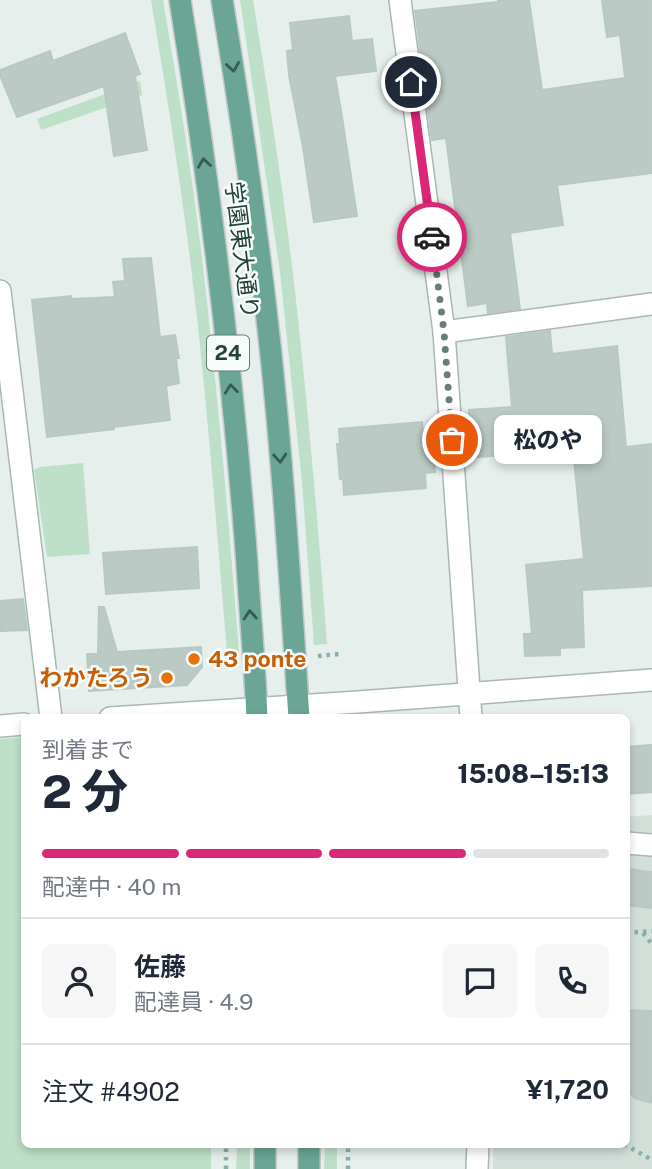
<!DOCTYPE html>
<html lang="ja">
<head>
<meta charset="utf-8">
<style>
	body { margin:0; font-family:"Public Sans","Noto Sans JP",sans-serif; background:#f6f6f7; color:#1f2937; height:100vh; display:flex; flex-direction:column; font-size:26px; white-space:nowrap }
	* { box-sizing:border-box; margin:0 }
	p { font-size:23px; color:#747a83 }
	.icon { flex:none; width:38px; height:38px; fill:none; stroke:currentColor; stroke-width:2; stroke-linecap:round; stroke-linejoin:round }
	.map { position:relative; flex:1; overflow:hidden }
	.drawer { position:absolute; left:21px; top:714px; width:609px; height:434px; display:flex; flex-direction:column; background:#fff; border-radius:10px; box-shadow:0 4px 10px #0003 }
	.drawer>* { flex:none }
	.pin { position:absolute; display:grid; place-items:center; width:60px; height:60px; color:#fff; margin:-30px; border:4px solid #fff; border-radius:50%; box-shadow:0 2px 7px #0007 }
	.courier { position:absolute; display:grid; place-items:center; width:70px; height:70px; margin:-35px; border:5px solid #db2777; border-radius:50%; background:#fff; color:#222; box-shadow:0 2px 9px #0007 }
	.bubble { position:absolute; height:49px; border-radius:10px; background:#fff; box-shadow:0 4px 10px #0003; font-size:23px; font-weight:800; line-height:49px; text-align:center }
	.summary em { font-style:normal; font-weight:800 }
	.summary div { display:flex; flex-direction:column-reverse }
	.summary { display:flex; align-items:center; justify-content:space-between; height:119px; padding:0 21px }
	h1 { font-size:46px; font-weight:800; line-height:52px }
	.bar { display:grid; grid-template-columns:repeat(4,1fr); gap:10px 7px; align-content:center; height:84px; padding:0 21px }
	.bar i { height:9px; border-radius:5px; background:#e0e1e3 }
	.bar .on { background:#db2777 }
	.bar p { grid-column:span 4 }
	.line { display:flex; align-items:center; gap:18px; padding:0 21px; border-top:2px solid #e0e1e3 }
	.line div { flex:1 }
	.round { display:grid; place-items:center; flex:none; width:74px; height:74px; border-radius:10px; background:#f6f6f7 }
	.map>svg:first-child { display:block }
	.built { fill:#d4dfda }
	.green { fill:#bfe0c8 }
	.building { fill:#bbcac4; stroke:#b8c9c2; stroke-width:2 }
	.lines { fill:none; stroke-linecap:round; stroke-linejoin:round }
	.minor-casing { stroke:#a8b8b2; stroke-width:24 }
	.major-casing { stroke:#c2cac8; stroke-width:24 }
	.path { stroke:#86b3a5; stroke-width:4.5; stroke-dasharray:3.5 5; stroke-linecap:butt }
	.minor { stroke:#fff; stroke-width:21 }
	.major { stroke:#6aa596; stroke-width:21 }
	.oneway { stroke:#365b51 }
	.done { stroke:#687f78; stroke-width:7; stroke-dasharray:0 12.6 }
	.route { stroke:#db2777; stroke-width:9 }
	.food-dot { fill:#e8710a; stroke:#f7fbf9; stroke-width:2.5 }
	.labels { text-anchor:middle; stroke-width:5; stroke-linejoin:round; paint-order:stroke }
	.shield { fill:#f7fbf9; stroke:#637a73; stroke-width:2 }
	.shield-label { font-size:21px; font-weight:bold; fill:#24423a }
	.street-label { font-size:23px; fill:#24423a; stroke:#f7fbf9 }
	.food-label { font-size:23px; font-weight:bold; fill:#c56008; stroke:#f7fbf9; text-anchor:start }
</style>
</head>
<body>
<div class="map">
<svg width="652" height="1169" viewBox="0 0 652 1169">
	<rect width="100%" height="100%" fill="#e6efeb"/>
	<path class="built" d="M 652,815 L 652,1169 L 493,1169 L 493,1145 L 626,1144 L 627,817 Z"/>
	<g class="green">
		<path d="M 151,0 L 163,0 C 178,88 193,178 203,267 C 218,395 229,523 239,652 L 227,653 C 216,524 207,395 191,267 C 180,178 166,89 151,0 Z"/>
		<path d="M 240,0 L 253,0 C 268,91 282,182 293,273 C 307,397 318,520 327,644 L 314,645 L 302,483 L 280,272 Z"/>
		<path d="M 140,81 L 142,95 L 41,130 L 37,119 Z"/>
		<path d="M 83,463 L 90,554 L 47,557 L 34,470 L 40,467 Z"/>
		<path d="M 24,737 L 24,1144 L 211,1145 L 211,1169 L 0,1169 L 0,739 Z"/>
		<path d="M 237,1145 L 250,1145 L 250,1169 L 236,1169 Z"/>
		<path d="M 325,1145 L 337,1145 L 337,1169 L 324,1169 Z"/>
	</g>
	<g class="building">
		<path d="M 498,0 L 529,0 L 542,90 L 625,78 L 620,35 L 607,37 L 602,0 L 652,0 L 652,173 L 557,185 L 563,225 L 510,233 L 520,309 L 488,313 L 487,303 L 468,306 L 446,138 L 432,140 L 415,11 L 498,2 Z"/>
		<path d="M 349,16 L 352,41 L 372,39 L 376,71 L 335,76 L 342,117 L 357,216 L 314,222 L 303,147 L 289,75 L 287,51 L 293,50 L 290,23 Z"/>
		<path d="M 125,33 L 140,74 L 135,76 L 147,150 L 114,156 L 104,86 L 17,117 L 0,75 L 0,70 L 50,51 L 53,61 Z"/>
		<path d="M 151,258 L 160,337 L 175,335 L 179,358 L 176,358 L 179,383 L 166,386 L 170,420 L 114,427 L 114,429 L 47,437 L 32,300 L 71,296 L 71,299 L 115,297 L 113,282 L 125,281 L 123,259 Z"/>
		<path d="M 550,331 L 552,354 L 617,346 L 626,447 L 652,444 L 652,586 L 582,590 L 584,647 L 560,648 L 560,655 L 525,656 L 524,634 L 532,634 L 526,565 L 584,559 L 573,450 L 466,458 L 464,430 L 470,430 L 469,410 L 512,407 L 506,337 Z"/>
		<path d="M 422,422 L 423,434 L 438,433 L 440,460 L 434,461 L 435,472 L 425,473 L 426,488 L 344,495 L 343,479 L 340,479 L 337,444 L 340,444 L 339,429 Z"/>
		<path d="M 197,547 L 199,588 L 106,594 L 103,553 Z"/>
		<path d="M 23,599 L 27,630 L 0,631 L 0,601 Z"/>
		<path d="M 99,607 L 104,607 L 117,652 L 201,647 L 202,667 L 187,685 L 89,691 L 87,654 L 98,654 Z"/>
		<path d="M 652,745 L 652,792 L 626,794 L 626,747 Z"/>
		<path d="M 626,869 L 652,872 L 652,908 L 626,905 Z"/>
		<path d="M 626,1010 L 652,1011 L 652,1103 L 635,1098 L 626,1088 Z"/>
	</g>
	<g class="lines">
		<defs>
			<g id="minor">
				<path d="M 400,0 L 444,332 L 471,718"/>
				<path d="M 0,291 L 51,718"/>
				<path d="M 444,332 L 652,304"/>
				<path d="M 110,718 L 358,702 L 652,680"/>
				<path d="M 0,726 L 24,724"/>
				<path d="M 626,843 L 652,845"/>
				<path d="M 477,1169 L 478,1144"/>
			</g>
			<g id="major">
				<path d="M 180,0 C 210,187 233,375 247,564 C 250,615 255,666 257,718"/>
				<path d="M 222,0 C 239,103 254,207 266,310 C 282,446 290,582 299,718"/>
				<path d="M 265,1169 L 265,1144"/>
				<path d="M 309,1169 L 309,1144"/>
			</g>
		</defs>
		<use href="#minor" class="minor-casing"/>
		<use href="#major" class="major-casing"/>
		<g class="path">
			<path d="M 318,656 L 339,654"/>
			<path d="M 626,933 L 652,931"/>
			<path d="M 643,933 L 652,944"/>
			<path d="M 624,1144 L 652,1160"/>
			<path d="M 226,1169 L 226,1144"/>
			<path d="M 348,1169 L 348,1144"/>
		</g>
		<use href="#minor" class="minor"/>
		<use href="#major" class="major"/>
	</g>
	<defs><path id="oneway-chevron" d="M-2-3.5L2.5 0L-2 3.5" fill="none" stroke-width="1.6" stroke-linecap="round" stroke-linejoin="round" transform="scale(1.75)"/></defs>
	<g class="oneway">
		<use href="#oneway-chevron" transform="translate(233 67) rotate(81)"/>
		<use href="#oneway-chevron" transform="translate(204 163) rotate(-98)"/>
		<use href="#oneway-chevron" transform="translate(231 389) rotate(-96)"/>
		<use href="#oneway-chevron" transform="translate(280 458) rotate(85)"/>
		<use href="#oneway-chevron" transform="translate(250 615) rotate(-94)"/>
	</g>
	<g class="lines">
		<path class="done" d="M 432,237 L 444,332 L 452,440"/>
		<path class="route" d="M 411,82 L 432,237"/>
	</g>
	<g class="food-dot">
		<circle cx="194" cy="659" r="7"/>
		<circle cx="167" cy="678" r="7"/>
	</g>
	<g class="labels">
		<rect class="shield" x="207" y="335.5" width="42" height="35" rx="5"/>
		<g class="shield-label">
			<text x="228" y="360">24</text>
		</g>
		<g class="street-label">
			<text transform="translate(242 250) rotate(83)" y="8">学園東大通り</text>
		</g>
		<g class="food-label">
			<text x="208" y="667">43 ponte</text>
			<text x="153" y="686" text-anchor="end">わかたろう</text>
		</g>
	</g>
</svg>
<div class="pin" style="left:452px;top:440px;background:#ea580c"><svg class="icon" aria-label="bag" viewBox="0 0 24 24"><path d="M5 8h14l-1 12H6zM9 8a3 3 0 0 1 6 0"/></svg></div>
<div class="pin" style="left:411px;top:82px;background:#1f2937"><svg class="icon" aria-label="home" viewBox="0 0 24 24"><path d="M3 11l9-7 9 7M6 9v11h12V9"/></svg></div>
<div class="courier" style="left:432px;top:237px"><svg class="icon" aria-label="car" viewBox="0 0 24 24"><path d="M5 17H2v-5l4-1 3-4h7l3 4 3 1v5h-3M9 17h6M6 11h13"/><circle cx="7" cy="17" r="2"/><circle cx="17" cy="17" r="2"/></svg></div>
<div class="bubble" style="left:494px;top:415px;width:108px">松のや</div>
<section class="drawer">
<div class="summary"><div><h1>2 分</h1><p>到着まで</p></div><em>15:08–15:13</em></div>
<div class="bar"><i class="on"></i><i class="on"></i><i class="on"></i><i></i><p>配達中 · 40 m</p></div>
<div class="line" style="height:126px"><a class="round"><svg class="icon" aria-label="person" viewBox="0 0 24 24"><circle cx="12" cy="8" r="4"/><path d="M4 21q1-7 8-7t8 7"/></svg></a><div><b>佐藤</b><p>配達員 · 4.9</p></div><a class="round"><svg class="icon" aria-label="chat" viewBox="0 0 24 24"><path d="M4 5h16v11H9l-5 4z"/></svg></a><a class="round"><svg class="icon" aria-label="phone" viewBox="0 0 24 24"><path d="M5 4h4l2 5-3 2q2 4 5 5l2-3 5 2v4C11 20 4 13 5 4z"/></svg></a></div>
<div class="line" style="height:91px"><div>注文 #4902</div><b>¥1,720</b></div>
</section>
</div>
</body>
</html>
